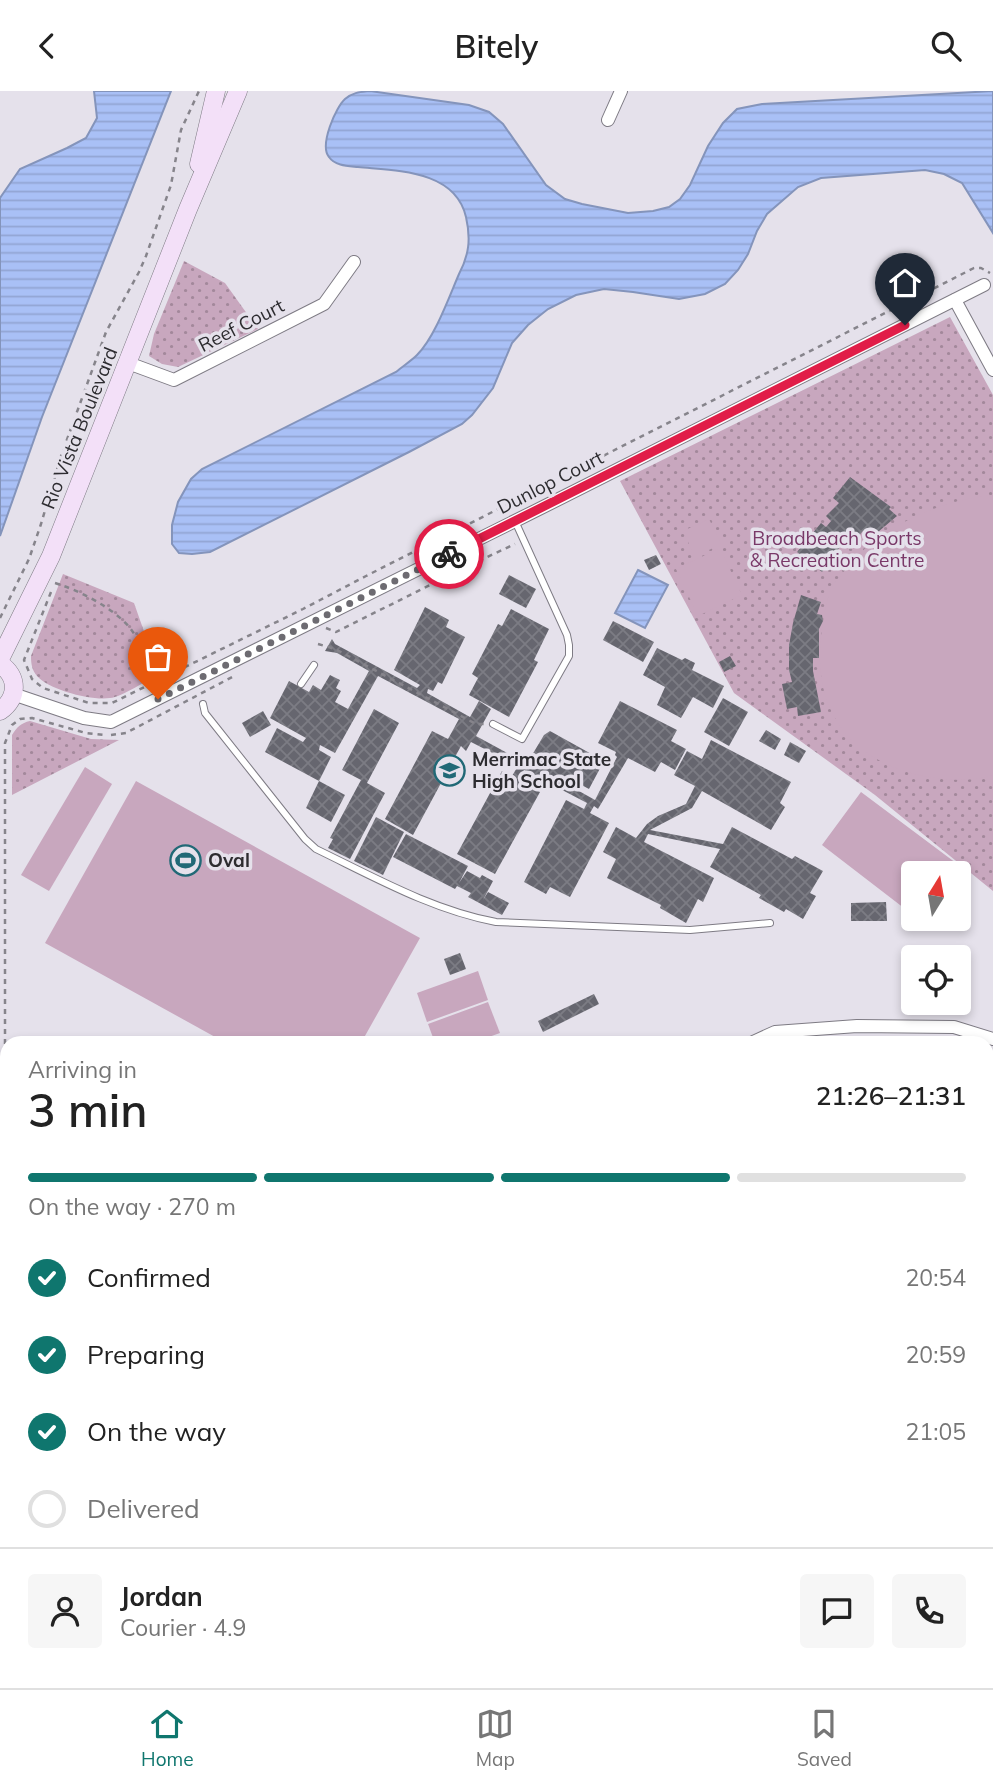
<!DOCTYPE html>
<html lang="en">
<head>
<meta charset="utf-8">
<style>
	body { margin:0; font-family:Mulish,sans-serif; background:#f6f6f6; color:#222; height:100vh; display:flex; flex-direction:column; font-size:26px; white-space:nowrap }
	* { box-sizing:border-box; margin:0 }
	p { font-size:23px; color:#767676 }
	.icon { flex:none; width:38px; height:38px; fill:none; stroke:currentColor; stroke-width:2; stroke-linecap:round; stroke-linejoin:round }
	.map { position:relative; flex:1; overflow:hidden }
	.details { position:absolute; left:0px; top:945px; width:994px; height:653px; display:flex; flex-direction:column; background:#fff; border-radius:21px 21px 0 0; box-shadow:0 4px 10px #0003 }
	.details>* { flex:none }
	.needle { width:46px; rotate:11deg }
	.buttons { position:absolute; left:901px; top:770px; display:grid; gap:14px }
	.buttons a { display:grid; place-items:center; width:70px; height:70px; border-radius:7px; background:#fff; box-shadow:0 4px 10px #0003; font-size:35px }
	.pin { position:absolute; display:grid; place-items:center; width:60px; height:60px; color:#fff; margin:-72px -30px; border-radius:50% 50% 50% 0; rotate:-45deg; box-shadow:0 0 7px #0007 }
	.pin .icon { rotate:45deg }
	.courier { position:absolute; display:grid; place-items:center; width:70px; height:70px; margin:-35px; border:5px solid #e11d48; border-radius:50%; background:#fff; color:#222; box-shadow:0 2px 9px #0007 }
	.head em { font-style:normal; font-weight:600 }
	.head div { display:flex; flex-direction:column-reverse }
	.head { display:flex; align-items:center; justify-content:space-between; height:119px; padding:0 28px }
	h1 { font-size:46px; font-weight:600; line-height:52px }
	.bar { display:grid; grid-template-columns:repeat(4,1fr); gap:10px 7px; align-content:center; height:84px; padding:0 28px }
	.bar i { height:9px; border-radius:5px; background:#e0e0e0 }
	.bar .on { background:#0f766e }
	.bar p { grid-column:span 4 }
	.line { display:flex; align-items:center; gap:18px; padding:0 28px; border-top:2px solid #e0e0e0 }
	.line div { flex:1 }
	.round { display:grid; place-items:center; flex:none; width:74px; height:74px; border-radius:7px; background:#f6f6f6 }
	ol { padding:0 28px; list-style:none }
	li { display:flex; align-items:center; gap:21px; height:77px }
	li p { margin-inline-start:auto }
	li .icon { padding:7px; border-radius:50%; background:#0f766e; color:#fff; stroke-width:4 }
	li:last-child { color:#767676 }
	li i { width:38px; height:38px; border:4px solid #e0e0e0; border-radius:50% }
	header { display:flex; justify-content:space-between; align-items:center; height:91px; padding:0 28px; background:#fff; font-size:32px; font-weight:600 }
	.tabs { display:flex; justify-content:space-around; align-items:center; height:98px; border-top:2px solid #e0e0e0; background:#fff; font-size:19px; color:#767676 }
	.tabs a { display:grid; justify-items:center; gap:4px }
	.tabs .on { color:#0f766e }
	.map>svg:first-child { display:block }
	.green { fill:url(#green-dots) }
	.pitch { fill:#c8a7be }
	.water { fill:url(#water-rules); stroke:#8494bb; stroke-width:2 }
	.building { fill:url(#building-cross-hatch) }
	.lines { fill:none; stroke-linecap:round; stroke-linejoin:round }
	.lane-casing { stroke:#7e7b84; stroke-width:8 }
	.street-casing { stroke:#7e7b84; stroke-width:14 }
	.secondary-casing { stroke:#7e7b84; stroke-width:19 }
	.path { stroke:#86848b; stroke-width:2.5; stroke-dasharray:5 5; stroke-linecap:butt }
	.lane { stroke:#fff; stroke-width:6 }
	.street { stroke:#fff; stroke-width:12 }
	.secondary { stroke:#f3e0f8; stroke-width:18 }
	.done { stroke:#6d6b71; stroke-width:7; stroke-dasharray:0 12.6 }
	.route { stroke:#e11d48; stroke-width:9 }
	.labels { text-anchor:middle; stroke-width:7; stroke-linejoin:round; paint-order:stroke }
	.street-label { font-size:19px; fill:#2d2c30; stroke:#e5e1eb }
	.park-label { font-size:19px; fill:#793868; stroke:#e5e1eb }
	.poi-label { font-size:19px; font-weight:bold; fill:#2d2c30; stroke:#e5e1eb; text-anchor:start }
</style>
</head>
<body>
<header><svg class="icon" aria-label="back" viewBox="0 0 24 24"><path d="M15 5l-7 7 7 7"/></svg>Bitely<svg class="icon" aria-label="search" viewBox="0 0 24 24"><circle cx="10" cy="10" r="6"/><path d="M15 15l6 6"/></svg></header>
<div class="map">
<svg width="993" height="1597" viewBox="0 0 993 1597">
	<defs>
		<pattern id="green-dots" width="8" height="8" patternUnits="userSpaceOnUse" patternTransform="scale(1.75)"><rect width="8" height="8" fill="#c8a7be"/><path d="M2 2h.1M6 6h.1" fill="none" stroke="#a3889b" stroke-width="1.8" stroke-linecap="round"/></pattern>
		<pattern id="water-rules" width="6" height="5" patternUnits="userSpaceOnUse" patternTransform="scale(1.75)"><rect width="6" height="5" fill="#a9c0f6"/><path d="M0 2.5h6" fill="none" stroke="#92a5d3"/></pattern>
		<pattern id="building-cross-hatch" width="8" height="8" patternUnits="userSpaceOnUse" patternTransform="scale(1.75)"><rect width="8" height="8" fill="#66666f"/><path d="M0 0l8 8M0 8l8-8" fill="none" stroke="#7c7c84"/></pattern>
	</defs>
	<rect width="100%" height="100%" fill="#e5e1eb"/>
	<g class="green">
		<path d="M 184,170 L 225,192 L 258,238 L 178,276 L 162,273 L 149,265 L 154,243 Z"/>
		<path d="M 950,226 L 993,304 L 993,800 L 875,704 L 734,602 L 620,390 Z"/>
		<path d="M 63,483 L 134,512 L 159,583 C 147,589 122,606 110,607 C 92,610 49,599 37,585 C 32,579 31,573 31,565 Z"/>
		<path d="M 30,630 L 91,648 L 119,649 L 12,704 L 12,644 C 17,636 21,632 30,630 Z"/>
	</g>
	<g class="pitch">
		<path d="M 993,404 L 993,684 C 969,692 939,689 914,683 C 842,664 811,610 822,538 C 824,525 826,508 832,496 C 835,490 841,485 845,479 C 878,436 940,409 993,404 Z"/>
		<path d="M 709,428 L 721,453 L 695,466 L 683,440 Z"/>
		<path d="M 720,457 L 742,504 L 698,525 L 676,478 Z"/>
		<path d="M 85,676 L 112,693 L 49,800 L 21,784 Z"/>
		<path d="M 136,690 L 420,847 L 361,952 L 226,952 L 45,852 Z"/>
		<path d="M 861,701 L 964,778 L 959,784 L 959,782 L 914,782 L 913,824 L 822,754 Z"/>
		<path d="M 478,880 L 488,909 L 427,931 L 417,902 Z"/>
		<path d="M 488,911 L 500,942 L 472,952 L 435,952 L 428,933 Z"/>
	</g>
	<g class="water">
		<path d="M 94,0 L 171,0 L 42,326 L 0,445 L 0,107 L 20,78 L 67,57 L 86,47 L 97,27 Z"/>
		<path d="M 370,0 L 469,14 L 489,21 L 503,33 L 546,94 L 565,108 L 582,113 L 628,122 L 653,120 L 669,116 L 680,108 L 690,94 L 708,55 L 723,32 L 737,18 L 762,13 L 993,0 L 993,142 L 962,92 L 944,83 L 925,79 L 821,87 L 798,96 L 767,123 L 757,140 L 748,163 L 738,179 L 725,193 L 705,203 L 679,208 L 633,201 L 604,198 L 576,204 L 548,218 L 528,234 L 512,252 L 493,297 L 472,324 L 462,333 L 409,361 L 210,461 L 192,463 L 179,462 L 172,453 L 172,434 L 178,411 L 191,388 L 202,378 L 396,281 C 403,275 411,270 417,264 C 435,246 449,206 459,183 C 469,164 471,148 466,126 C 455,79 397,80 358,76 C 349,75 335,75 329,66 C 319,54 336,16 345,8 C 353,1 361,1 370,0 Z"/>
		<path d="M 638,479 L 668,494 L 645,537 L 615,522 Z"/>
		<path d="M 987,1047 L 993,1051 L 993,1597 L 263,1597 L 264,1591 L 987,1591 Z"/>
		<rect x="0" y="1339" width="7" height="73"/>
	</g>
	<g class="building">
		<path d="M 850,386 L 891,416 L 889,418 L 897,425 L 872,446 L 863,440 L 849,456 L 843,452 L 822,481 L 797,461 L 821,432 L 826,436 L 831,430 L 826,425 L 839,412 L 833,407 Z"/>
		<path d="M 656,464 L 661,473 L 649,479 L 644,469 Z"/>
		<path d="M 509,484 L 536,498 L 526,517 L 499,503 Z"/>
		<path d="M 801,504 L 821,511 L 817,523 L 822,524 L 823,530 L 819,538 L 819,567 L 813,567 L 813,580 L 821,621 L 798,625 L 797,616 L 787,618 L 782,593 L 792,591 L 789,579 L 789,554 L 793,532 Z"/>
		<path d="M 425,516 L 449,529 L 446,536 L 465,546 L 442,593 L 438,591 L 433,600 L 428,598 L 427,602 L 470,626 L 479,610 L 491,618 L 476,645 L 537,678 L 540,675 L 529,669 L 544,644 L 550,640 L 604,670 L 589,698 L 566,686 L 563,691 L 595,709 L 617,666 L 615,664 L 616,661 L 598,652 L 620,610 L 677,639 L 671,650 L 686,658 L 675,679 L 661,671 L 655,681 L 628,667 L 598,718 L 594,715 L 590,722 L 609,732 L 570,806 L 550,796 L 546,803 L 524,791 L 566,709 L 584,718 L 587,712 L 524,679 L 519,689 L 540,701 L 495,783 L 457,763 L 502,680 L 512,685 L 518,675 L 471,651 L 466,660 L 461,655 L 413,744 L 385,728 L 432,640 L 448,648 L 459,628 L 378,585 L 335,662 L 320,654 L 319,659 L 331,666 L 319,690 L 265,661 L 277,637 L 303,651 L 306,647 L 270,627 L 289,590 L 309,601 L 313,594 L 321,599 L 330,584 L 340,589 L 336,597 L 341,600 L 335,611 L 348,618 L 369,580 L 337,562 L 325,560 L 332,548 L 335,553 L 417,597 L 420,594 L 394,579 Z"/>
		<path d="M 511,518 L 549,538 L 534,569 L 538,571 L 509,626 L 469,604 L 478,587 L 472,583 L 498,533 L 502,535 Z"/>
		<path d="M 613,530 L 654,551 L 643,571 L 603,549 Z"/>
		<path d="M 657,557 L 682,569 L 685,567 L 695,572 L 692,579 L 724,595 L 713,617 L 693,606 L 681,627 L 657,614 L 665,596 L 643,584 Z"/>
		<path d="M 730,565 L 736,575 L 724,581 L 719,571 Z"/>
		<path d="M 723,607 L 748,621 L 729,655 L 704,641 Z"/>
		<path d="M 374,618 L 399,632 L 367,692 L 385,702 L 350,768 L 328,757 L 333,748 L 330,747 L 361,689 L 342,679 Z"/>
		<path d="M 263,620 L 271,634 L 250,646 L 242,632 Z"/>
		<path d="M 766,639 L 781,648 L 775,659 L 759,650 Z"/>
		<path d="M 711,649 L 791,691 L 780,712 L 785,716 L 771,739 L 702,700 L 692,717 L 650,739 L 723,753 L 732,736 L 792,768 L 795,765 L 823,780 L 810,802 L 816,805 L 803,828 L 786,818 L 784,821 L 759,807 L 761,804 L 710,776 L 720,758 L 648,743 L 644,751 L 714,787 L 703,811 L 698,808 L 686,832 L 660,817 L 661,814 L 607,787 L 616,768 L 603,761 L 616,736 L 636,747 L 647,733 L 658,725 L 686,713 L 695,695 L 674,684 L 687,660 L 702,668 Z"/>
		<path d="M 790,651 L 806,660 L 799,672 L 784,664 Z"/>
		<path d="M 319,690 L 345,704 L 331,731 L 306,717 Z"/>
		<path d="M 376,726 L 404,741 L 383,784 L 354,770 Z"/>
		<path d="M 406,743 L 468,775 L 459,792 L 467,780 L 480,787 L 482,784 L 493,790 L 483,809 L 488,801 L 509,812 L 502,824 L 468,806 L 471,802 L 457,795 L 455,798 L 393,766 Z"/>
		<path d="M 886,811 L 887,830 L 851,830 L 851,812 Z"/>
		<path d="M 460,862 L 466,878 L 450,884 L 444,868 Z"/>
		<path d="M 594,903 L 599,913 L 543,941 L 538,930 Z"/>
	</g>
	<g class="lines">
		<defs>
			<g id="lane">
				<path d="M 301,593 L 314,574"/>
				<path d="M 203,613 L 205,622 L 305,748 L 316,758 C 374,786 432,819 496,831 L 690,839 L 770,832"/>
				<path d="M 493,633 L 522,648 L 569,565 L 569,554 L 567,544 L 515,430"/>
			</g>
			<g id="street">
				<path d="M 608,29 L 621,0"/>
				<path d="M 955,209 L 993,279"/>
				<path d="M 128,272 L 174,289 L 324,213 L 354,171"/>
				<path d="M 13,603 L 84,627 L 111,631 L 533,421 L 984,194"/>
				<path d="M 751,952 L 775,941 L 857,935 L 954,936 L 993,948"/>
				<path d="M 0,1189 L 7,1189"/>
			</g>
			<g id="secondary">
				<path d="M 199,73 L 216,0"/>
				<path d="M 0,568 L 51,465 L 188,118 L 238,0"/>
				<path d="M 0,573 C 19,586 18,607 0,620"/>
				<path d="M 0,1526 L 6,1568 L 6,1597"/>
			</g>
		</defs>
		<use href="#lane" class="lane-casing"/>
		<use href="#street" class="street-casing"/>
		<use href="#secondary" class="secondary-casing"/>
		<g class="path">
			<path d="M 55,492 C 78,499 114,517 130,537 C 142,552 149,573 156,591"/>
			<path d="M 51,501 L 24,569 L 32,588 L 43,597 L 89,612 L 112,612 L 303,518 L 366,485 L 974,177 L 981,177 L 990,182"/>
			<path d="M 0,527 L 29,468 L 41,433 L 61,365 L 106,241 L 139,181 L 146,165 L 171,94 L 181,39 L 199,0"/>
			<path d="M 326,537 L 336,541 L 468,475 L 515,453"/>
			<path d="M 318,553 L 335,558 L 476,633 L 484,633"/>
			<path d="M 111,644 L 126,642 L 236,584"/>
			<path d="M 7,1163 L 5,1067 L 5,652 L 12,634 L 20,628 L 32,627 L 86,642 L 104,644"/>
			<path d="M 0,1366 L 3,1282 L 7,1219"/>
			<path d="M 0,1369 L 1,1435 L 7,1471"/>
		</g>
		<use href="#lane" class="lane"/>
		<use href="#street" class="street"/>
		<use href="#secondary" class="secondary"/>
	</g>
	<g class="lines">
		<path class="done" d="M 158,608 L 449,463"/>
		<path class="route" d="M 449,463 L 905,234"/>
	</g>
	<defs>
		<symbol id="school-ring" viewBox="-11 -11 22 22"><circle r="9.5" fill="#e5e1eb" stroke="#216976" stroke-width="1.5"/><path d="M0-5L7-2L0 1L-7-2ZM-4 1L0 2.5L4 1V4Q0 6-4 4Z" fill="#216976"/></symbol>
		<symbol id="stadium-ring" viewBox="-11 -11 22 22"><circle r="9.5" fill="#e5e1eb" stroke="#216976" stroke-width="1.5"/><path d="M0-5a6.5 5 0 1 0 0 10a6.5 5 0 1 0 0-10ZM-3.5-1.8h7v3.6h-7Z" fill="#216976"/></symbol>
	</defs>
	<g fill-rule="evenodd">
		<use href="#school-ring" x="432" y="662" width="35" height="35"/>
		<use href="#stadium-ring" x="168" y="752" width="35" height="35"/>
	</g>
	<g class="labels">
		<g class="street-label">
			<text transform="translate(241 234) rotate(-27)" y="7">Reef Court</text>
			<text transform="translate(79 337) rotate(-68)" y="7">Rio Vista Boulevard</text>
			<text transform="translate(550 391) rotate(-27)" y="7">Dunlop Court</text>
		</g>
		<g class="park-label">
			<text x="837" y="454">Broadbeach Sports<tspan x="837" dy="22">&amp; Recreation Centre</tspan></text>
		</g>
		<g class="poi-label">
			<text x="472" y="675">Merrimac State<tspan x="472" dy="22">High School</tspan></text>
			<text x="208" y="776">Oval</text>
		</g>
	</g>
</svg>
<div class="buttons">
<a><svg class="needle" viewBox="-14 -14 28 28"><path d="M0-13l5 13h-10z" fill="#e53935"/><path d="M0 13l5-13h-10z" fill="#767676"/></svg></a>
<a><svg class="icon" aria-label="locate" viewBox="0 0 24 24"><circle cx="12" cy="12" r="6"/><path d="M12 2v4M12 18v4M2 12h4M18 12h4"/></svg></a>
</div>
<div class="pin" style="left:158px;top:608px;background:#ea580c"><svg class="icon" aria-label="bag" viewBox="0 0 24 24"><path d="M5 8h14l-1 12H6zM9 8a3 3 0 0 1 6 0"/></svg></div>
<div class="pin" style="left:905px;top:234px;background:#1f2937"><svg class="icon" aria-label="home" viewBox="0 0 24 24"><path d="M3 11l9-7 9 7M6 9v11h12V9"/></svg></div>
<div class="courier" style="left:449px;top:463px"><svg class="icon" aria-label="bike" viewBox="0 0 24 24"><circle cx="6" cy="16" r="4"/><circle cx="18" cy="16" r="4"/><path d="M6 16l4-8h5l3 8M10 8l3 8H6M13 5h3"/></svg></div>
<section class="details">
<div class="head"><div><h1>3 min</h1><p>Arriving in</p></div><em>21:26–21:31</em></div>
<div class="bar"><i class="on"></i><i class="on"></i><i class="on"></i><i></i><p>On the way · 270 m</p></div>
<ol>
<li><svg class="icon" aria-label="check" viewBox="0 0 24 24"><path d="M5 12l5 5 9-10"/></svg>Confirmed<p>20:54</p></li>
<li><svg class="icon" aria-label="check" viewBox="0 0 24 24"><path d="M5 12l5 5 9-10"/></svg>Preparing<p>20:59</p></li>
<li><svg class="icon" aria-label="check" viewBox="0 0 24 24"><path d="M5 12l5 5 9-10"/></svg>On the way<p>21:05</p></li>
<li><i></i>Delivered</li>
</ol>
<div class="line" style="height:126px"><a class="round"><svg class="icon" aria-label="person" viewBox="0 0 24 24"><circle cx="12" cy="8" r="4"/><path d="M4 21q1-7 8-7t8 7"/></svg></a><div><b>Jordan</b><p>Courier · 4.9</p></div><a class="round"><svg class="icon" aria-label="chat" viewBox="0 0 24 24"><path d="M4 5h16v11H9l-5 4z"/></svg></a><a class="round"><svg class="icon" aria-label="phone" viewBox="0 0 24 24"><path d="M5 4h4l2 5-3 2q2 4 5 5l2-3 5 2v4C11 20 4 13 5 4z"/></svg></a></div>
</section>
</div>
<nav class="tabs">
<a class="on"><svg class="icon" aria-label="home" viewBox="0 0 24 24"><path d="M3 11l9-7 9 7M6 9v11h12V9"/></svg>Home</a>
<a><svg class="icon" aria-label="map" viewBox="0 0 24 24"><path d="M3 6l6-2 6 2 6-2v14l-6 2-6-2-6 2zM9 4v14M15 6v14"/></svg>Map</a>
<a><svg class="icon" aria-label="saved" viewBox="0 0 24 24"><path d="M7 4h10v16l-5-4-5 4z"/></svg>Saved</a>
</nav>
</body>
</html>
